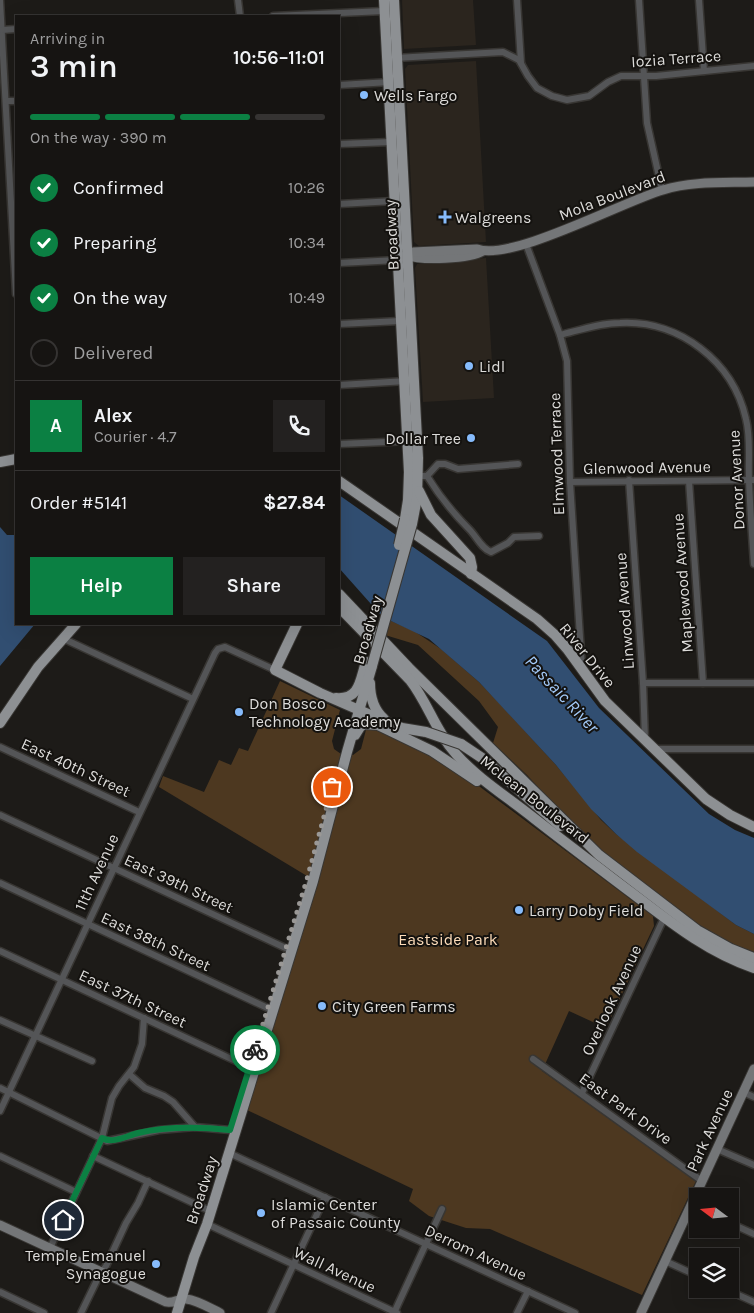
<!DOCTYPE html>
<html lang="en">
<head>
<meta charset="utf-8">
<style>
	body { margin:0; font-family:Karla,sans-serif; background:#232120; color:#f1f3f6; height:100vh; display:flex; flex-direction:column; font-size:19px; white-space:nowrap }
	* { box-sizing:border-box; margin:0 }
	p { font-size:16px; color:#9e9e9f }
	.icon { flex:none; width:28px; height:28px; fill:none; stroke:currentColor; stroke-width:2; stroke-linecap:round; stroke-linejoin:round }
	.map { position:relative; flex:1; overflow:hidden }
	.drawer { position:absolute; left:15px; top:15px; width:325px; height:610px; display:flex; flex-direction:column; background:#161412; border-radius:0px; box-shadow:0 5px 20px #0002,0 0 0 1px #353332 }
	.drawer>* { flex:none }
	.needle { width:32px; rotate:286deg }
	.fabs { position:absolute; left:689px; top:1188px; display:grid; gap:10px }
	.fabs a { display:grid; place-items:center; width:50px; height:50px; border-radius:0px; background:#161412; box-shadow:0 5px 20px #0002,0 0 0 1px #353332; font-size:25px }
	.pin { position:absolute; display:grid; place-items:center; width:42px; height:42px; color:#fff; margin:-21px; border:2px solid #fff; border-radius:50%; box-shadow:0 1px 5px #0007 }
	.courier { position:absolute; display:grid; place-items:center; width:50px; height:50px; margin:-25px; border:4px solid #0b8043; border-radius:50%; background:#fff; color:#222; box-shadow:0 1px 6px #0007 }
	.head em { font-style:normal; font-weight:600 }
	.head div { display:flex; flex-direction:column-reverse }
	.head { display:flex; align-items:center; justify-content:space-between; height:85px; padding:0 15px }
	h1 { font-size:32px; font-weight:600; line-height:38px }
	.bar { display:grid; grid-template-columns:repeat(4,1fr); gap:8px 5px; align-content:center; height:60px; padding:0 15px }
	.bar i { height:6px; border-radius:4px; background:#353332 }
	.bar .selected { background:#0b8043 }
	.bar p { grid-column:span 4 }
	.line { display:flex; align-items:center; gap:12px; padding:0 15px; border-top:1px solid #353332 }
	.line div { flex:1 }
	.round { display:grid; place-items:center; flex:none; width:52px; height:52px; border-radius:0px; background:#232120 }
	ol { padding:0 15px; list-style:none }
	li { display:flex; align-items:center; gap:15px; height:55px }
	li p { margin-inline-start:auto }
	li .icon { padding:5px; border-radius:50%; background:#0b8043; color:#fff; stroke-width:4 }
	li:last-child { color:#9e9e9f }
	li i { width:28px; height:28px; border:2px solid #353332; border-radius:50% }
	.action { display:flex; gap:10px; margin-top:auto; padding:10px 15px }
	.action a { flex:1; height:58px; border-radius:0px; background:#0b8043; color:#fff; font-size:20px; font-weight:600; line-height:58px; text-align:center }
	.action a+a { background:#232120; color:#f1f3f6 }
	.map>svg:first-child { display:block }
	.built { fill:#2b251e }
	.green { fill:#4d3820 }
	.water { fill:#314e71 }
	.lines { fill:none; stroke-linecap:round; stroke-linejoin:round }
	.street-casing { stroke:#383633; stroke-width:9 }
	.secondary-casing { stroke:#383633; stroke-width:11 }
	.primary-casing { stroke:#383633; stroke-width:12 }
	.street { stroke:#545557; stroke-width:6 }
	.secondary { stroke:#747678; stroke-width:9 }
	.primary { stroke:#8d9093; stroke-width:10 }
	.primary-bridge-casing { stroke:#383633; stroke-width:12; stroke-linecap:butt }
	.primary-bridge { stroke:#8d9093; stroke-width:10 }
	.done { stroke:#9a9896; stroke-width:5; stroke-dasharray:0 9 }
	.route { stroke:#0b8043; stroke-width:6 }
	.poi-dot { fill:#86bbfb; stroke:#14120f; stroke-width:2 }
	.labels { text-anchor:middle; stroke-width:4; stroke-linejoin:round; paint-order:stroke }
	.street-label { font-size:16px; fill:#dddcda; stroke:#14120f }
	.poi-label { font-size:16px; fill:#dddcda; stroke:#14120f; text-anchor:start }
	.park-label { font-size:16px; fill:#fddcb9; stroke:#14120f }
	.water-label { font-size:18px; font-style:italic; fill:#a3caf9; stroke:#14120f }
</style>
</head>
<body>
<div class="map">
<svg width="754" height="1313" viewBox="0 0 754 1313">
	<rect width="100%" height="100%" fill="#1d1b18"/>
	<g class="built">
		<path d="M 402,0 L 473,0 L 476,45 L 404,49 Z"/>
		<path d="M 476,61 L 486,242 L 419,246 L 414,242 L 405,69 L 408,65 Z"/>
		<path d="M 486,258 L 494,398 L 423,402 L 415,268 L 417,264 Z"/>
	</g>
	<g class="green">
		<path d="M 389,620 L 414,631 L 441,649 L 479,682 L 499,703 L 556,765 L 601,820 L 616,834 L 736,925 L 754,934 L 754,952 L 732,944 L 701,926 L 661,899 L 585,839 L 527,775 L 493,743 L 498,727 L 479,701 L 418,645 L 385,635 Z"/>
		<path d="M 280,681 L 340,710 L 332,741 L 334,749 L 341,754 L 353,755 L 361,749 L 367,726 L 425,752 L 468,778 L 653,916 L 654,926 L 606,1028 L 569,1011 L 542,1071 L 696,1181 L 642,1295 L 490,1229 L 466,1228 L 429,1216 L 409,1201 L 413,1189 L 247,1110 L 317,882 L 159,787 L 163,776 L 204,792 L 219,760 L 231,765 L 239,748 L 248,751 Z"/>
	</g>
	<g class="water">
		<path d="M 339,495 L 547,641 L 599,708 L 709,814 L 735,830 L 754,838 L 754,934 L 736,925 L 637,852 L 616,834 L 591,809 L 556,765 L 479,682 L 429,639 L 389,620 L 379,613 L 339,568 Z"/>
		<path d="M 0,527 L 7,535 L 16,535 L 16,624 L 35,624 L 0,666 Z"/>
	</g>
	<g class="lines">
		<defs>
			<g id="street">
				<path d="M 0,0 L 16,294"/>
				<path d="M 238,0 L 240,16"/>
				<path d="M 517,0 L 521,63"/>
				<path d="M 639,0 L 647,123 L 662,190"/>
				<path d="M 699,0 L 704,71"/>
				<path d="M 273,16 L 384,11"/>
				<path d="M 2,30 L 16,29"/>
				<path d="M 395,58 L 503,52 L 519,60 L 528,76 L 537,88 L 552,96 L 567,100 L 589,96 L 608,82 L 621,76 L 656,76 L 754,66"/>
				<path d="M 339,85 L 390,82"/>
				<path d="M 6,101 L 16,101"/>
				<path d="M 339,144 L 391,142"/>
				<path d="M 339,204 L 394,201"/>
				<path d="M 526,244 L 560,335 L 567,361 L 570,482 L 582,668"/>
				<path d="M 339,263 L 397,260"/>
				<path d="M 339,324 L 400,321"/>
				<path d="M 560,335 C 580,330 600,323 620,323 C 679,320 733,361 746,419 C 751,439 748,459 749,480 C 750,508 752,536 754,564"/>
				<path d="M 339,385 L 407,381"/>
				<path d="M 339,444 L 410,441"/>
				<path d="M 418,476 L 427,476 C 440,497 452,512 469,529 C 477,537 481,548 491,552 L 508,543 L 514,537 L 539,536"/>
				<path d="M 427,476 L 438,464 L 445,464 L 458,469 L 518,464"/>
				<path d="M 629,480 L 643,683 L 645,739"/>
				<path d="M 689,481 L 703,683"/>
				<path d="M 570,482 L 754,480"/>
				<path d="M 62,638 L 193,699"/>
				<path d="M 643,683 L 754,683"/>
				<path d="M 0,747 L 139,812"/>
				<path d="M 656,749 L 754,749"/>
				<path d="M 0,815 L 292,951"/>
				<path d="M 0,883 L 274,1011"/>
				<path d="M 0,951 L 255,1070"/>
				<path d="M 0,1020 L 92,1061"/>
				<path d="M 533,1059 L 702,1181"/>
				<path d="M 129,1074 L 145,1088 L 164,1096 L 173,1102 L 195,1127 L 230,1130"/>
				<path d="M 0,1088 L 107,1141 L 159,1130 L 195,1127"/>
				<path d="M 743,1092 L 754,1097"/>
				<path d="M 582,1093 L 664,918"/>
				<path d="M 0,1111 L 215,653 L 218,649 L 225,647 L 275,670"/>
				<path d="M 717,1149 L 754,1165"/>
				<path d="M 229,1153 L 575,1313"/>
				<path d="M 0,1156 L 76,1192"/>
				<path d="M 93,1156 L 206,1209"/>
				<path d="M 730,1223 L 754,1234"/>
				<path d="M 207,1224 L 397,1313"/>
				<path d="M 50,1248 L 102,1138 L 112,1098 L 119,1086 L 134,1067 L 142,1044 L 144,1018"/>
				<path d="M 665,1261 L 698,1276"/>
				<path d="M 725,1289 L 754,1302"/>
				<path d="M 0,1292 L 44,1313"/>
				<path d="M 81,1313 L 97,1280 L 106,1266 L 126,1223 L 138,1203 L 148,1181"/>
				<path d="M 271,1313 L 325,1197"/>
				<path d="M 394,1313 L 442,1209"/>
				<path d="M 517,1313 L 528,1291"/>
			</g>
			<g id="secondary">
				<path d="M 407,255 C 421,261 470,259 483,251"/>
				<path d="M 403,257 L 413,252 L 477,249 C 511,262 624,201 663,190 C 692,181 724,183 754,182"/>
				<path d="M 0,1225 L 166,1302 C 174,1304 178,1298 186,1299 C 197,1300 210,1308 220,1313"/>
				<path d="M 641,1313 L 754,1069"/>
			</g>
			<g id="primary">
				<path d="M 384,0 L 409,472 L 408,500 L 405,519"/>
				<path d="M 394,0 L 418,458 L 417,498 L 412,524"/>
				<path d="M 0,462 L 16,459"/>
				<path d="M 339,481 L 537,619 L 555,635 L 568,650 L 605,701 L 706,799 L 730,815 L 754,827"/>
				<path d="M 419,491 L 431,515 L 470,558 L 472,567 L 471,574"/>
				<path d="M 339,594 L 409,668 L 599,855 L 697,930 L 731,949 L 754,958"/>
				<path d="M 339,607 L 410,680 C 428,703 436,732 456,754 C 478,779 509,798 535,819 C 567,844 599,868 632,893 C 670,922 707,952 754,968"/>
				<path d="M 297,624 L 275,670 L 320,693 L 389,723 L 402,728 L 426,732"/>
				<path d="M 370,683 C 370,697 374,710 384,719"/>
				<path d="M 336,698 C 360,700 360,680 366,662"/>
				<path d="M 0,723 L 38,667 L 76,624"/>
				<path d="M 355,735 L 360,727 L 364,724 L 378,725 L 432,751 L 477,781"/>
				<path d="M 461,744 L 482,758 L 560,826"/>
				<path d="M 177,1313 L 194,1257 L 207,1224 L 313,881 L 347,752 L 372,666"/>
			</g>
		</defs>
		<use href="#street" class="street-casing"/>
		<use href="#secondary" class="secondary-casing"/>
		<use href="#primary" class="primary-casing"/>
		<use href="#street" class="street"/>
		<use href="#secondary" class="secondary"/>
		<use href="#primary" class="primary"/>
		<defs>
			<g id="primary-bridge">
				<path d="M 399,545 L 405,519"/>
				<path d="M 372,666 L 412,524"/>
				<path d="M 426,732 L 461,744"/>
			</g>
		</defs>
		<use href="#primary-bridge" class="primary-bridge-casing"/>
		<use href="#primary-bridge" class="primary-bridge"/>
	</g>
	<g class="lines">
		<path class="done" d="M 255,1050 L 307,879 L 332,787"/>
		<path class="route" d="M 63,1220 L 102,1138 C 113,1144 126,1136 138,1133 C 169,1126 200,1127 230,1130 L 255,1050"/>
	</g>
	<g class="poi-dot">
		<circle cx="364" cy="95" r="5"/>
		<path d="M442.5 209.5h5v5h5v5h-5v5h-5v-5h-5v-5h5z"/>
		<circle cx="469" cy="366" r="5"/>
		<circle cx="471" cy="438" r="5"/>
		<circle cx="239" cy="712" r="5"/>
		<circle cx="519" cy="910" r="5"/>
		<circle cx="322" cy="1006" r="5"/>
		<circle cx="261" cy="1213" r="5"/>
		<circle cx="156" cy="1264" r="5"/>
	</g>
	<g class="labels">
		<g class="street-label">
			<text transform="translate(676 58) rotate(-4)" y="6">Iozia Terrace</text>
			<text transform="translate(612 195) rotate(-21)" y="6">Mola Boulevard</text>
			<text transform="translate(391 235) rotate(-93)" y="6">Broadway</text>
			<text transform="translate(556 454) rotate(-92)" y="6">Elmwood Terrace</text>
			<text transform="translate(647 467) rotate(-1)" y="6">Glenwood Avenue</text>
			<text transform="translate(736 480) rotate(-93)" y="6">Donor Avenue</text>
			<text transform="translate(682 583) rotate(-94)" y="6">Maplewood Avenue</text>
			<text transform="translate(624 611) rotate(-94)" y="6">Linwood Avenue</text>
			<text transform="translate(367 630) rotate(-74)" y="6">Broadway</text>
			<text transform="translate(588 655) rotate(51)" y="6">River Drive</text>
			<text transform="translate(76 767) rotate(25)" y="6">East 40th Street</text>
			<text transform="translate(535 799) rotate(38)" y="6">McLean Boulevard</text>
			<text transform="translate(96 872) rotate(-65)" y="6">11th Avenue</text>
			<text transform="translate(179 883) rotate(25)" y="6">East 39th Street</text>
			<text transform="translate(156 941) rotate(25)" y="6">East 38th Street</text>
			<text transform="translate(133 998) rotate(25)" y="6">East 37th Street</text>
			<text transform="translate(611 1000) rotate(-65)" y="6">Overlook Avenue</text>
			<text transform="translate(626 1108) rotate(36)" y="6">East Park Drive</text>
			<text transform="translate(709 1130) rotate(-65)" y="6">Park Avenue</text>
			<text transform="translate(201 1190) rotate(-72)" y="6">Broadway</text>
			<text transform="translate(476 1252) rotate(25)" y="6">Derrom Avenue</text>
			<text transform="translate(335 1269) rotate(25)" y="6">Wall Avenue</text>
		</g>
		<g class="poi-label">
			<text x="374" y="101">Wells Fargo</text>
			<text x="455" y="223">Walgreens</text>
			<text x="479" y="372">Lidl</text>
			<text x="461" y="444" text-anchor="end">Dollar Tree</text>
			<text x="249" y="709">Don Bosco<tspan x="249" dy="18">Technology Academy</tspan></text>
			<text x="529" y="916">Larry Doby Field</text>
			<text x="332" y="1012">City Green Farms</text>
			<text x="271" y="1210">Islamic Center<tspan x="271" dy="18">of Passaic County</tspan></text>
			<text x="146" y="1261" text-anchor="end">Temple Emanuel<tspan x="146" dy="18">Synagogue</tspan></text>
		</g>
		<g class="park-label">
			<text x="448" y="945">Eastside Park</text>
		</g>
		<g class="water-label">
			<text transform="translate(562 694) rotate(47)" y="6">Passaic River</text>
		</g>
	</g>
</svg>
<div class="fabs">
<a><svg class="needle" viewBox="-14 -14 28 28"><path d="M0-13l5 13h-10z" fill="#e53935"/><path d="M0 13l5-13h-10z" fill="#9e9e9f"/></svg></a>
<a><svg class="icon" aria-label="layers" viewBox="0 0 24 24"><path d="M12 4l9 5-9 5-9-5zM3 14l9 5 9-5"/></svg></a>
</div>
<div class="pin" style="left:332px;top:787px;background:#ea580c"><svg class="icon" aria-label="bag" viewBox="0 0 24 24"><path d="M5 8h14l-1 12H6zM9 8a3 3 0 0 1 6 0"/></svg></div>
<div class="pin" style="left:63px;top:1220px;background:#1f2937"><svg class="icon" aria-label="home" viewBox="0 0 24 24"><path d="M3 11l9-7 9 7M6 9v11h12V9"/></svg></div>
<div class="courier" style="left:255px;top:1050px"><svg class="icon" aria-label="bike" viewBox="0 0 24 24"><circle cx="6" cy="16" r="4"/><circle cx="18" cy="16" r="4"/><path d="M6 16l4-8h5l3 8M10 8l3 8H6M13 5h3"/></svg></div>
<section class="drawer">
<div class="head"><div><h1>3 min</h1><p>Arriving in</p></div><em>10:56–11:01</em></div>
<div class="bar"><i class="selected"></i><i class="selected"></i><i class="selected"></i><i></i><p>On the way · 390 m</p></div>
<ol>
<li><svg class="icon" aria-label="check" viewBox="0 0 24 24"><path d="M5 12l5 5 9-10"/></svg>Confirmed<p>10:26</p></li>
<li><svg class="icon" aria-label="check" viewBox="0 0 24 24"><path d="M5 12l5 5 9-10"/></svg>Preparing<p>10:34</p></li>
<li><svg class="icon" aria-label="check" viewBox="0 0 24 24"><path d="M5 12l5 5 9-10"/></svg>On the way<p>10:49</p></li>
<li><i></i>Delivered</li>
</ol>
<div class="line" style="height:90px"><b class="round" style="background:#0b8043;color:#fff">A</b><div><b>Alex</b><p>Courier · 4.7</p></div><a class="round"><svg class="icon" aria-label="phone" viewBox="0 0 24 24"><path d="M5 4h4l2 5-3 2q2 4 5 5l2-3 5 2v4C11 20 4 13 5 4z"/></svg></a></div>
<div class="line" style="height:65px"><div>Order #5141</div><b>$27.84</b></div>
<div class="action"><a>Help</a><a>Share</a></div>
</section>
</div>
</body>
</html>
